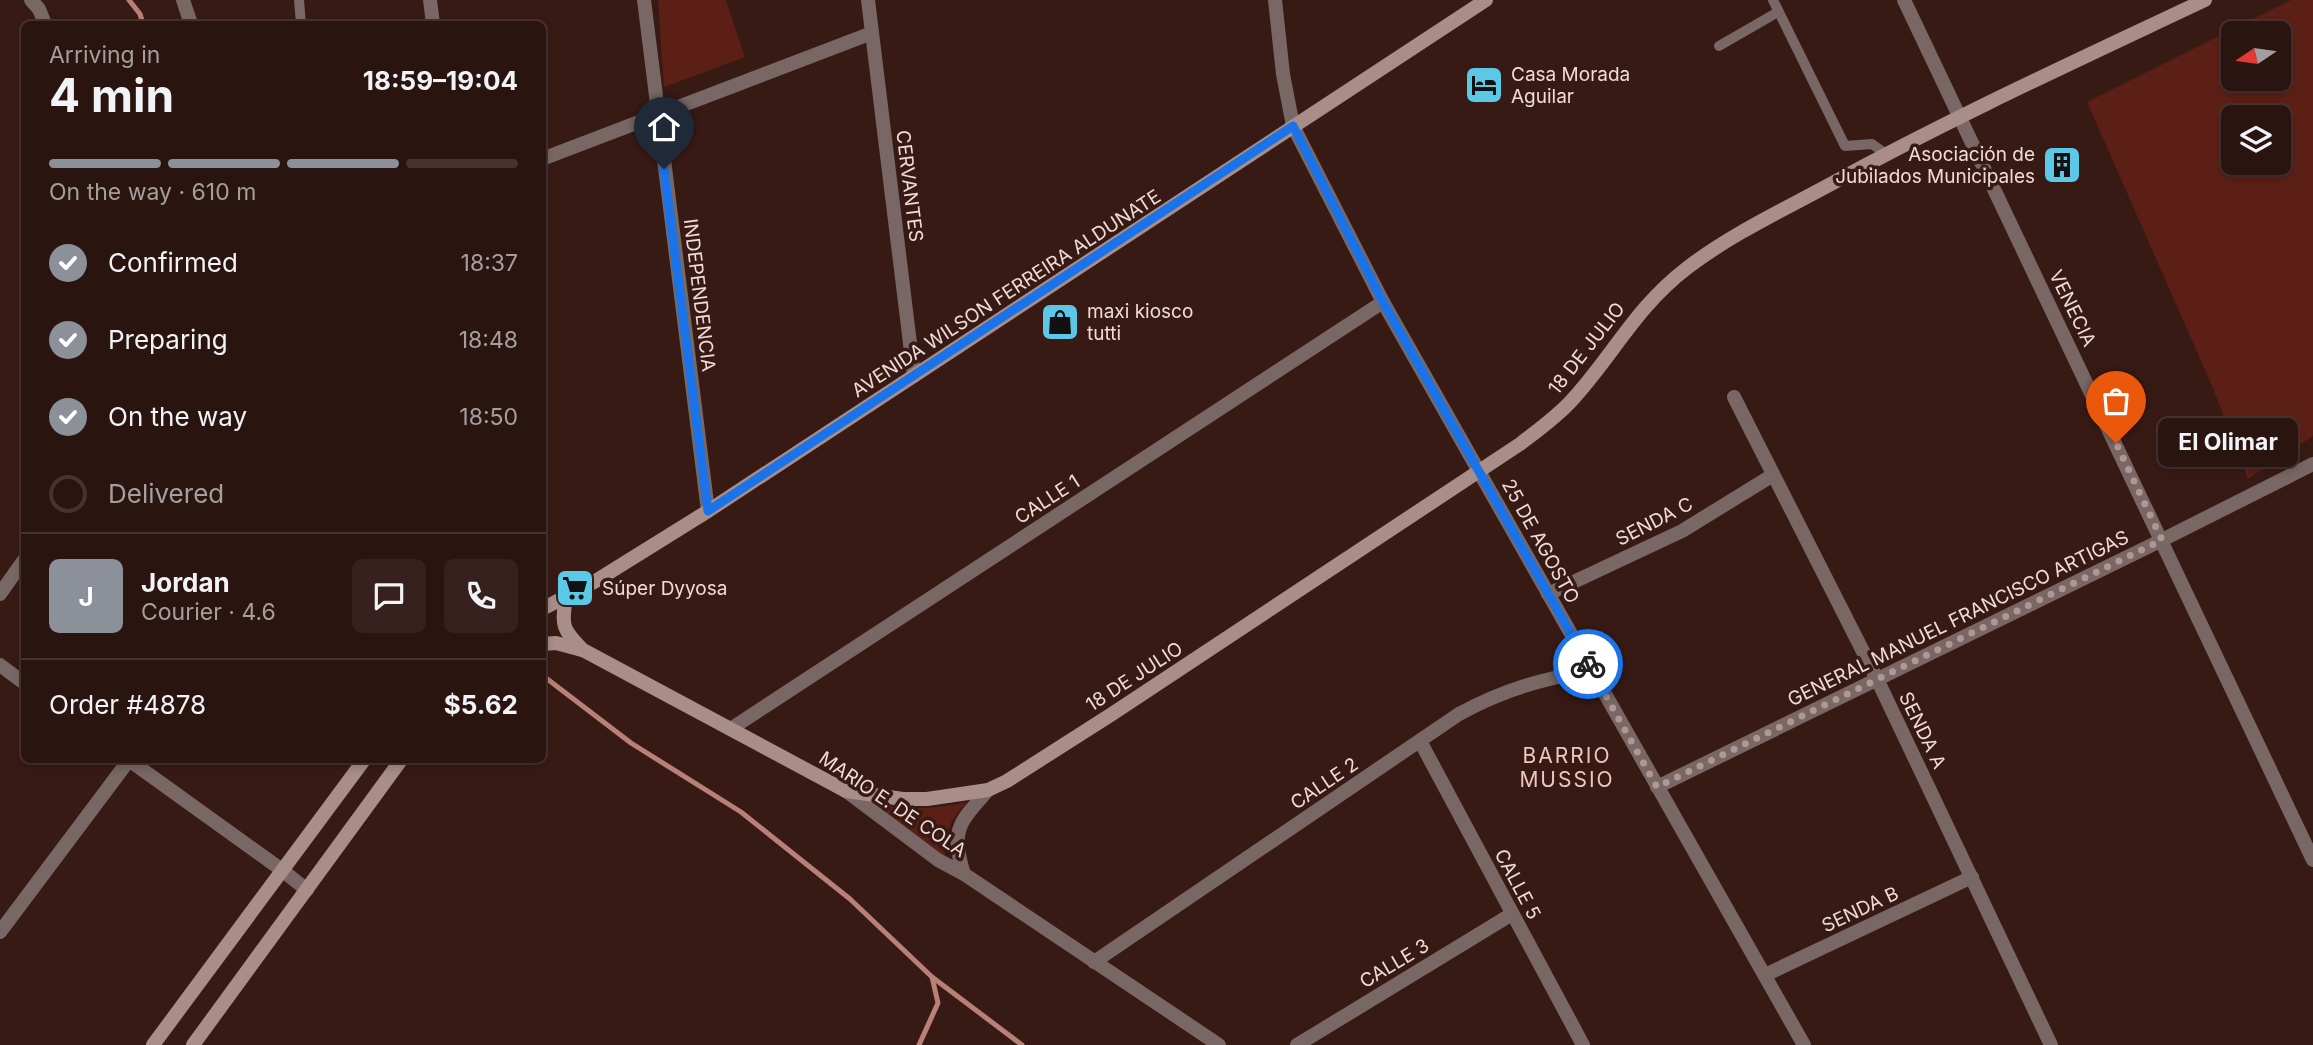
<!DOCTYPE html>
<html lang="en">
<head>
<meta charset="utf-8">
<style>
	body { margin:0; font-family:Inter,sans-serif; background:#36211e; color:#f1f3f6; height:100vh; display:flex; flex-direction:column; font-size:26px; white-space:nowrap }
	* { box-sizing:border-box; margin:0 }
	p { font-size:23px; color:#a59e9f }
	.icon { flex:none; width:38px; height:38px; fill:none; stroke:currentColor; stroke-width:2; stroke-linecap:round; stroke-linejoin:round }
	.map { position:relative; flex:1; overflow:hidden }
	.sheet { position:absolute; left:21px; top:21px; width:525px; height:742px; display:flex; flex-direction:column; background:#2a1410; border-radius:10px; box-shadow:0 4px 10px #0003,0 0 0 2px #463330 }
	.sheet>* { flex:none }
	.needle { width:46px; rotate:257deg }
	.controls { position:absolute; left:2221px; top:21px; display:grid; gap:14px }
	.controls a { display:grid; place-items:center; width:70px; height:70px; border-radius:10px; background:#2a1410; box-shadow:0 4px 10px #0003,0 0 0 2px #463330; font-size:35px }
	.pin { position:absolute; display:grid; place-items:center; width:60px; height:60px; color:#fff; margin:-72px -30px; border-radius:50% 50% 50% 0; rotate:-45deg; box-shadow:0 0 7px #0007 }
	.pin .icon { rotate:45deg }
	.courier { position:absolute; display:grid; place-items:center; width:70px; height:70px; margin:-35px; border:5px solid #1a73e8; border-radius:50%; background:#fff; color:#222; box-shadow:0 2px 9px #0007 }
	.bubble { position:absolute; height:49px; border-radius:10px; background:#2a1410; box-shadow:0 4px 10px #0003,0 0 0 2px #463330; font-size:23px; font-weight:700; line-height:49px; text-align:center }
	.head em { font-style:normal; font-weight:700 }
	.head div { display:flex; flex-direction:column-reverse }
	.head { display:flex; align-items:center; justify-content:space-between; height:119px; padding:0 28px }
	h1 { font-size:46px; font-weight:700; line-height:52px }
	.bar { display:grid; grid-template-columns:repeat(4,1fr); gap:10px 7px; align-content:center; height:84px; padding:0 28px }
	.bar i { height:9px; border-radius:5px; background:#463330 }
	.bar .current { background:#8c9099 }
	.bar p { grid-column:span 4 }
	.line { display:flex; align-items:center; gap:18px; padding:0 28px; border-top:2px solid #463330 }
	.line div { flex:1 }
	.round { display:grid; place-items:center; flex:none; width:74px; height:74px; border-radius:10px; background:#36211e }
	ol { padding:0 28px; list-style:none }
	li { display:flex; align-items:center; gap:21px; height:77px }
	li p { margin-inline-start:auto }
	li .icon { padding:7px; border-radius:50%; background:#8c9099; color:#fff; stroke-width:4 }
	li:last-child { color:#a59e9f }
	li i { width:38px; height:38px; border:4px solid #463330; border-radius:50% }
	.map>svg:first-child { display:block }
	.green { fill:#5c1f16; fill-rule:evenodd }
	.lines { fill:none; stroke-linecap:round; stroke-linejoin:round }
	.stream { stroke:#b88076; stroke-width:5 }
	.lane { stroke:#786764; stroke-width:10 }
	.street { stroke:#786764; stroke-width:14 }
	.secondary { stroke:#a88d88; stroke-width:14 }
	.done { stroke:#b09793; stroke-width:7; stroke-dasharray:0 12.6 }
	.route { stroke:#1a73e8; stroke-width:9 }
	.labels { text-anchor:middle; stroke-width:7; stroke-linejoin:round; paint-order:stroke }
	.poi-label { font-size:19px; fill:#f0dbd7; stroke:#381a15; text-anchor:start }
	.street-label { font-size:19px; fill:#f0dbd7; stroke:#381a15 }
	.neighbourhood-label { font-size:21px; letter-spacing:2px; fill:#f0c6be; stroke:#381a15 }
</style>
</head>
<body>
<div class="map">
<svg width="2313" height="1045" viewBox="0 0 2313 1045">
	<rect width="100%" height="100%" fill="#381a15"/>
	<g class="green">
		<path d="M 658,0 L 726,0 L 745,57 L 664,87 Z"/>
		<path d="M 2291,0 L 2313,0 L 2313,436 L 2248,479 L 2213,388 L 2087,102 ZM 2278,33 L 2278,79 L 2233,79 L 2233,33 ZM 2278,117 L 2278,163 L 2233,163 L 2233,117 Z"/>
		<path d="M 866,798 C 898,811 933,810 967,802 C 950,820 945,831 945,856 Z"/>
	</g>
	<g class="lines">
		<g class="stream">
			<path d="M 129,0 L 140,14 L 143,24"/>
			<path d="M 542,675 L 631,743 L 741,812 L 850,899 L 932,977 L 938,1003 L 919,1045"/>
			<path d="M 932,977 L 1022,1045"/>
		</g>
		<g class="lane">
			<path d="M 299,0 L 301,24"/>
			<path d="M 1773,0 L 1845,146 L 1872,144 L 1886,154"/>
			<path d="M 1719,46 L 1778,12"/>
		</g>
		<g class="street">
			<path d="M 31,0 L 39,9 L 45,24"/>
			<path d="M 183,0 L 191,24"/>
			<path d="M 430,0 L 433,24"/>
			<path d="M 644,0 L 708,511"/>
			<path d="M 868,0 L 914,376"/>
			<path d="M 1275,0 L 1283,74 L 1293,126 L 1383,302 L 1804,1045"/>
			<path d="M 1904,0 L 2313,860"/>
			<path d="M 542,159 L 872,33"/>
			<path d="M 1734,397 L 1877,679 L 2051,1045"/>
			<path d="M 0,594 L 24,560"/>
			<path d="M 1548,594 L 1682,531 L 1773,475"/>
			<path d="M 0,665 L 24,683"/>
			<path d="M 732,728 L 1383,302"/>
			<path d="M 1420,741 L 1583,1045"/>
			<path d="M 1657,787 L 2162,540 L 2313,464"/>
			<path d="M 846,791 L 938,860 L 964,874 L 1219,1045"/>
			<path d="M 964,874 C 950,830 959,823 988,790"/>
			<path d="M 0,932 L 129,760 L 282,870 L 307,890"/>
			<path d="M 1094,962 L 1459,714 C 1505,689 1540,680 1591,670"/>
			<path d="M 1765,975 L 1972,877"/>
			<path d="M 1297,1045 L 1512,914"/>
		</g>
		<g class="secondary">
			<path d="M 566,598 C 561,626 563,630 583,650 L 846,791 L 903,799 L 927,799 L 988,790 L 1007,781 L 1112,714 L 1520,444 C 1538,430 1557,417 1573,399 C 1614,354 1636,307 1687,268 C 1730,235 1781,211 1829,185 C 1951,118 2078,60 2205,0"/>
			<path d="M 542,609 L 594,582 L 708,511 L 1486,0"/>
			<path d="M 542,644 L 556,643 L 582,650"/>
			<path d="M 153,1045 L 364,760"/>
			<path d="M 193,1045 L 401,760"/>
		</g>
	</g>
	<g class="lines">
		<path class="done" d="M 1588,664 L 1657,787 L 2162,540 L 2116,443"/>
		<path class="route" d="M 664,169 L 708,511 L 1293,126 L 1383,302 L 1588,664"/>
	</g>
	<defs>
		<symbol id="hotel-square" viewBox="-11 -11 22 22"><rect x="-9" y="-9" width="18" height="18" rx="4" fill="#5ac8e6" stroke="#381a15"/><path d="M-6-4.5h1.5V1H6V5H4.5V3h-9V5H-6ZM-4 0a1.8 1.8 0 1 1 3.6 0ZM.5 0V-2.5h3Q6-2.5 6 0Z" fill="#111"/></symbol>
		<symbol id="building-square" viewBox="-11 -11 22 22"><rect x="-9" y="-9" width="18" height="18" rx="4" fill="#5ac8e6" stroke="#381a15"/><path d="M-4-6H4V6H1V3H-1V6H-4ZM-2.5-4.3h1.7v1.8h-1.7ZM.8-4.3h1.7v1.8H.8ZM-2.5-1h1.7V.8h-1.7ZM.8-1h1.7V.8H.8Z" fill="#111"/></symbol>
		<symbol id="shop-square" viewBox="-11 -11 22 22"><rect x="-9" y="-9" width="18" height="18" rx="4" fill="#5ac8e6" stroke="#381a15"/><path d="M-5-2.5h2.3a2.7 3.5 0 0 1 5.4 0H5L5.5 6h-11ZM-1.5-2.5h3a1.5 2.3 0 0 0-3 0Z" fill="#111"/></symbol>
		<symbol id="supermarket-square" viewBox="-11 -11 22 22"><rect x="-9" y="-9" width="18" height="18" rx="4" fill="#5ac8e6" stroke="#381a15"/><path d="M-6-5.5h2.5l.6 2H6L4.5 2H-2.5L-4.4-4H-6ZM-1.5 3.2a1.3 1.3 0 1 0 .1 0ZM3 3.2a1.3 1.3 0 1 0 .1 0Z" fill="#111"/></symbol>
	</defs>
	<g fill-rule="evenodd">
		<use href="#hotel-square" x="1462" y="63" width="44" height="44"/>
		<use href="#building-square" x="2040" y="143" width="44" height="44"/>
		<use href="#shop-square" x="1038" y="300" width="44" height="44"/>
		<use href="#supermarket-square" x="553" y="566" width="44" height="44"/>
	</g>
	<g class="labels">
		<g class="poi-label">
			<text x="1511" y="81">Casa Morada<tspan x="1511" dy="22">Aguilar</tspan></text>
			<text x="2035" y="161" text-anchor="end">Asociación de<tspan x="2035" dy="22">Jubilados Municipales</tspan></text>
			<text x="1087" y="318">maxi kiosco<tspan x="1087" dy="22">tutti</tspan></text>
			<text x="602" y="595">Súper Dyyosa</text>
		</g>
		<g class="street-label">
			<text transform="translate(910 186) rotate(83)" y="7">CERVANTES</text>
			<text transform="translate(1006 293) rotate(-33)" y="7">AVENIDA WILSON FERREIRA ALDUNATE</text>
			<text transform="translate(700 295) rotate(83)" y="7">INDEPENDENCIA</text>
			<text transform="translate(2073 308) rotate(64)" y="7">VENECIA</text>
			<text transform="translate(1586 348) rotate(-52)" y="7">18 DE JULIO</text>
			<text transform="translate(1047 499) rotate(-33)" y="7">CALLE 1</text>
			<text transform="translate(1654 521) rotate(-27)" y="7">SENDA C</text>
			<text transform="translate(1541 541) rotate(61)" y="7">25 DE AGOSTO</text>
			<text transform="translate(1958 618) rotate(-26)" y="7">GENERAL MANUEL FRANCISCO ARTIGAS</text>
			<text transform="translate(1134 676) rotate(-33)" y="7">18 DE JULIO</text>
			<text transform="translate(1923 730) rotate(64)" y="7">SENDA A</text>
			<text transform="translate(1324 783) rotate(-34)" y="7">CALLE 2</text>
			<text transform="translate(893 804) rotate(34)" y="7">MARIO E. DE COLA</text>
			<text transform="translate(1518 884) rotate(62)" y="7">CALLE 5</text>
			<text transform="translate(1860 909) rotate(-25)" y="7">SENDA B</text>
			<text transform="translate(1394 963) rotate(-31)" y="7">CALLE 3</text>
		</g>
		<g class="neighbourhood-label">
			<text x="1567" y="763">BARRIO<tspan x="1567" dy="24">MUSSIO</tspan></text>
		</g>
	</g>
</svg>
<div class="controls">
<a><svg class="needle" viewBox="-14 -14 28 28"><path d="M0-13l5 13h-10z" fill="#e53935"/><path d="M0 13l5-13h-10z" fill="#a59e9f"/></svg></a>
<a><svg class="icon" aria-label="layers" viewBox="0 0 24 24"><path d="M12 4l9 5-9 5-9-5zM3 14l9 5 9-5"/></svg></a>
</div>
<div class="pin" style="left:2116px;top:443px;background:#ea580c"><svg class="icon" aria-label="bag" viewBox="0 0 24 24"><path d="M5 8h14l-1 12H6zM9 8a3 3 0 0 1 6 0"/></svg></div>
<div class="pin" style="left:664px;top:169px;background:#1f2937"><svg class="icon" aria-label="home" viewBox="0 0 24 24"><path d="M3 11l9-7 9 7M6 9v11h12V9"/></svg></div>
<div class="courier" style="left:1588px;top:664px"><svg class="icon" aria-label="bike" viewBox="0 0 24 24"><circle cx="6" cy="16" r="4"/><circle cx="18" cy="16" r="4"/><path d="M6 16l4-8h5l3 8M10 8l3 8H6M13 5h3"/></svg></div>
<div class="bubble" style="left:2158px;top:418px;width:140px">El Olimar</div>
<section class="sheet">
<div class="head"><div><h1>4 min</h1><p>Arriving in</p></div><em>18:59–19:04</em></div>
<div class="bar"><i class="current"></i><i class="current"></i><i class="current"></i><i></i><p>On the way · 610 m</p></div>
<ol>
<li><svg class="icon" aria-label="check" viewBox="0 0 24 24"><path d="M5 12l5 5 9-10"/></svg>Confirmed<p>18:37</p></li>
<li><svg class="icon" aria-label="check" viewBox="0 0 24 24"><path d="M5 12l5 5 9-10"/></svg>Preparing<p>18:48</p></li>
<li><svg class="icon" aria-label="check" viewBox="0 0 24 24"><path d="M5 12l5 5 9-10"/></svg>On the way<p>18:50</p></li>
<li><i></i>Delivered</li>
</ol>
<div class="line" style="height:126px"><b class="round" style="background:#8c9099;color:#fff">J</b><div><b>Jordan</b><p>Courier · 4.6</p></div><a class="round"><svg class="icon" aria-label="chat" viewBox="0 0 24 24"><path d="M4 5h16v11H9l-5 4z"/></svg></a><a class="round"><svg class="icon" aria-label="phone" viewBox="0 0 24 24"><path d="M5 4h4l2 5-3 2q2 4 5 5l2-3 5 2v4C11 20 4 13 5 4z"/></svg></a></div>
<div class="line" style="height:91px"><div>Order #4878</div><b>$5.62</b></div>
</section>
</div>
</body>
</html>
